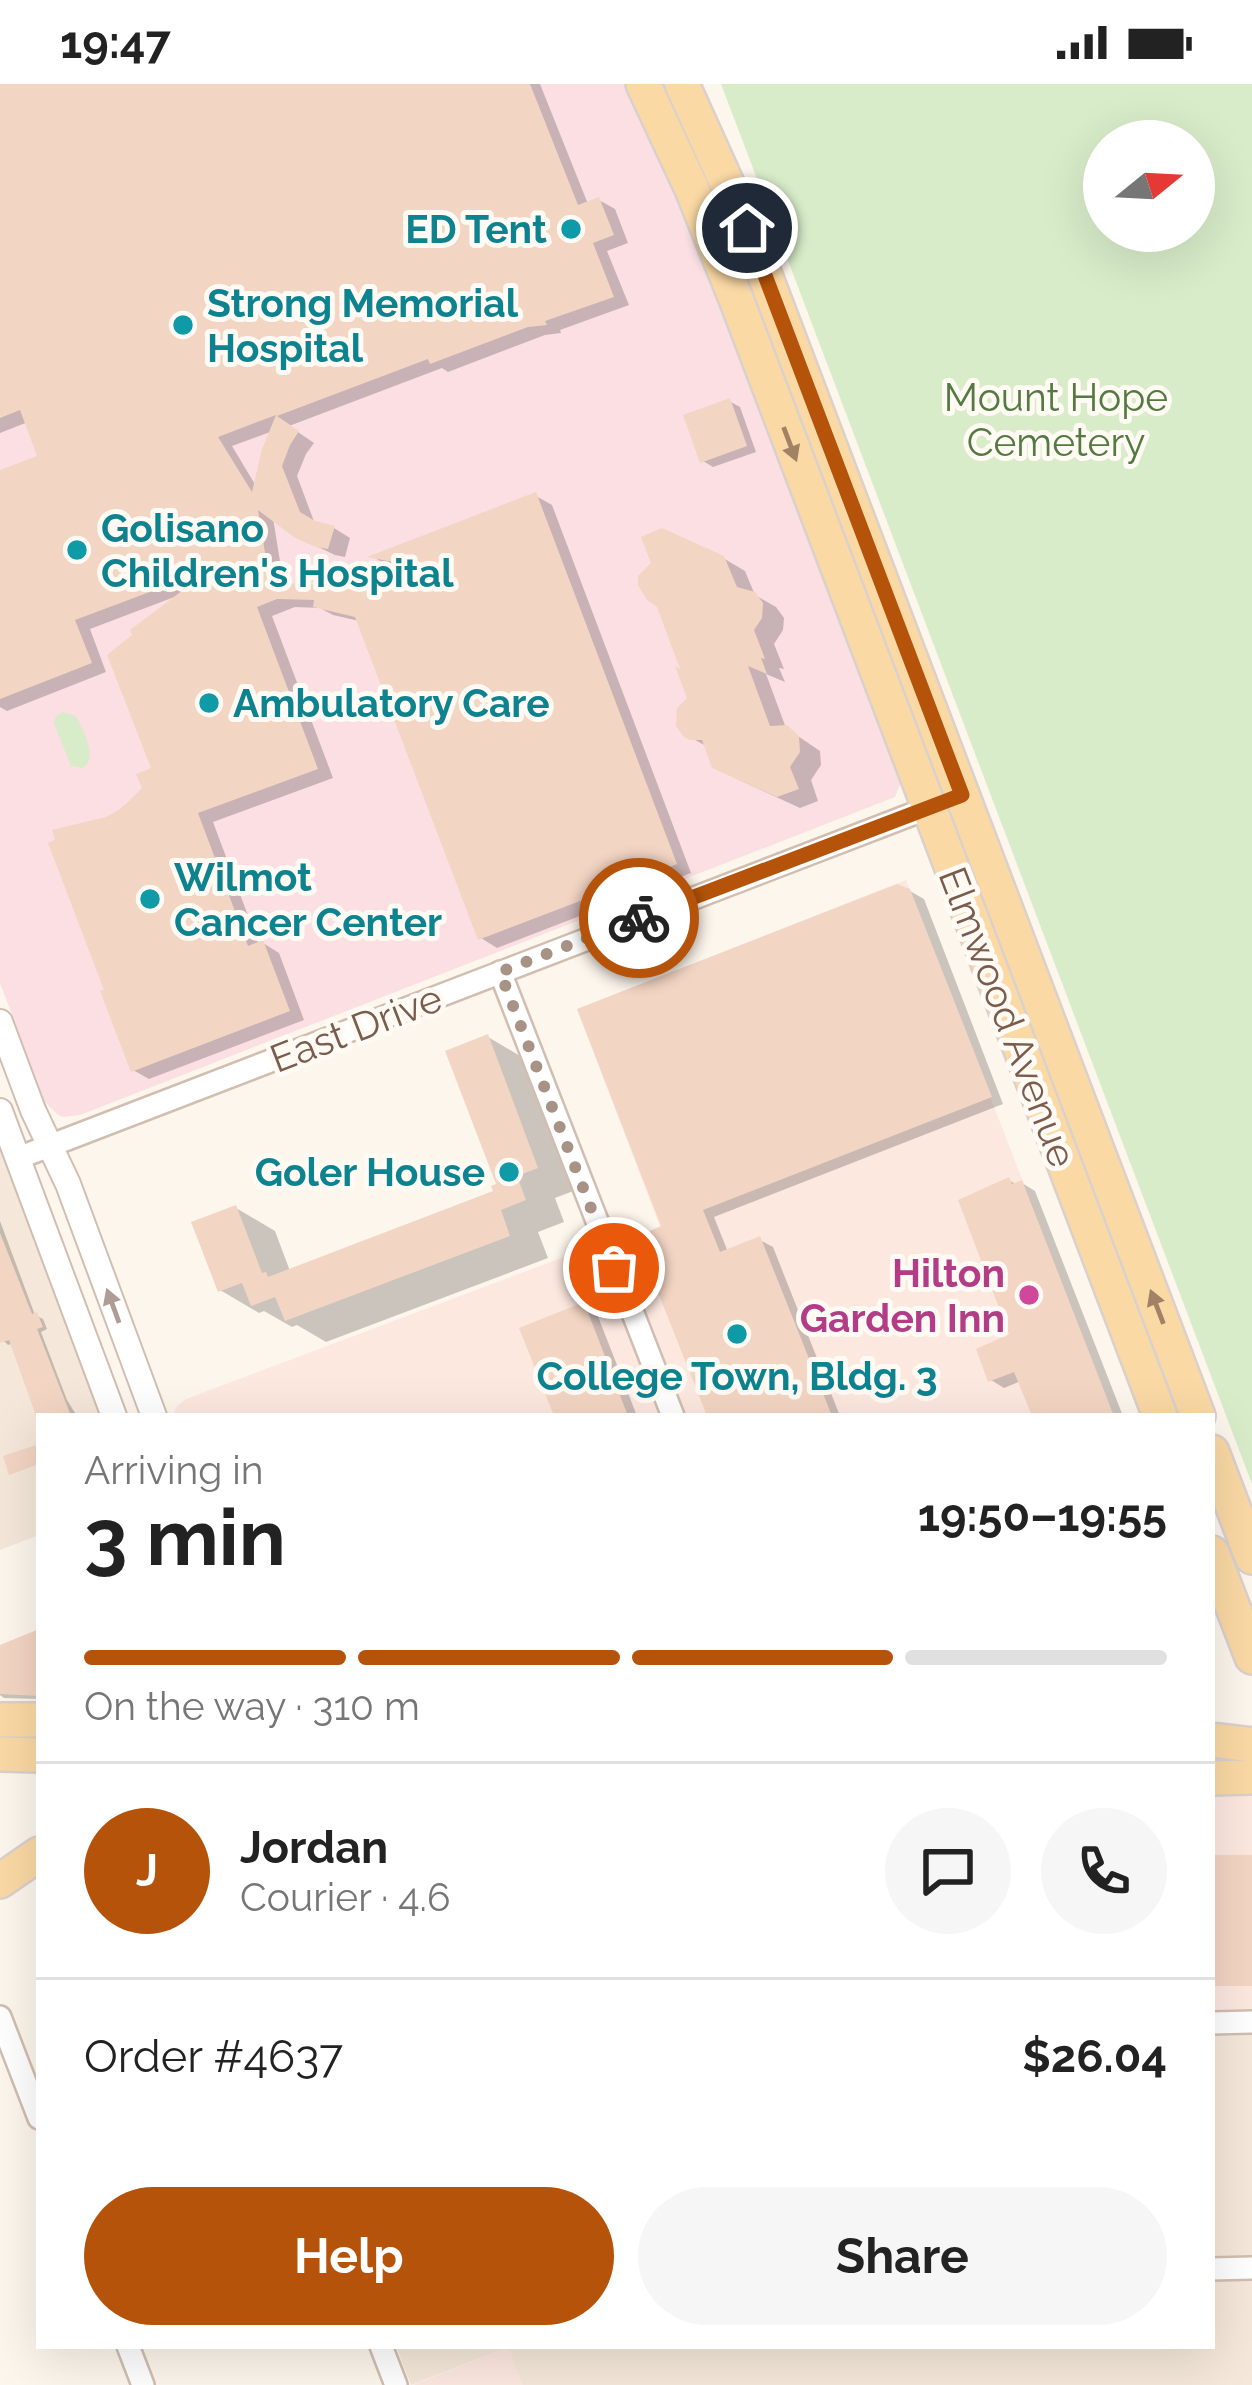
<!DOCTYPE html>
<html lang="en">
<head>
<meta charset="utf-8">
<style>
	body { margin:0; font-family:Raleway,sans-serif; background:#f6f6f6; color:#222; height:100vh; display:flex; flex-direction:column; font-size:45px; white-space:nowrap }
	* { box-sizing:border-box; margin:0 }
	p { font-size:39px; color:#767676 }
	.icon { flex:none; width:66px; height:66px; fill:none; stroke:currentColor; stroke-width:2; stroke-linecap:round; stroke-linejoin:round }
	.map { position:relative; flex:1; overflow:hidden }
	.panel { position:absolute; left:36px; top:1329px; width:1179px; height:936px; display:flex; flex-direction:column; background:#fff; border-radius:0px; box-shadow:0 12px 48px #0002 }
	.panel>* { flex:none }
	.needle { width:78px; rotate:72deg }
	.fabs { position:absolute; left:1083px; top:36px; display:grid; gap:24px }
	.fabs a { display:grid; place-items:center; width:132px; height:132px; border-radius:50%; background:#fff; box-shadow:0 12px 48px #0002; font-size:60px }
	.pin { position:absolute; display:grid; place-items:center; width:102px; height:102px; color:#fff; margin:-51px; border:6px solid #fff; border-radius:50%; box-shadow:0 3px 12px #0007 }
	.courier { position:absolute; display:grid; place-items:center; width:120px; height:120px; margin:-60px; border:9px solid #b45309; border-radius:50%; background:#fff; color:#222; box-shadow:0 3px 15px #0007 }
	.summary em { font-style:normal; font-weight:700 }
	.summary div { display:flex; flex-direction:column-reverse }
	.summary { display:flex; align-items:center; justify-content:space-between; height:204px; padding:0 48px }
	h1 { font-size:78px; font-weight:700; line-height:90px }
	.bar { display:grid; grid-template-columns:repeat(4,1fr); gap:18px 12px; align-content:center; height:144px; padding:0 48px }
	.bar i { height:15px; border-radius:9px; background:#e0e0e0 }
	.bar .active { background:#b45309 }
	.bar p { grid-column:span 4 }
	.line { display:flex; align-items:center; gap:30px; padding:0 48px; border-top:3px solid #e0e0e0 }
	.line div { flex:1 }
	.round { display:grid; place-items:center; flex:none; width:126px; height:126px; border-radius:63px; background:#f6f6f6 }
	.primary-button { display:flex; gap:24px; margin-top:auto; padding:24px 48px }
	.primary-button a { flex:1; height:138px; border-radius:72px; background:#b45309; color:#fff; font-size:48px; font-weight:700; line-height:138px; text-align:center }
	.primary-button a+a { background:#f6f6f6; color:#222 }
	.status { display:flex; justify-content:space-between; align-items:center; height:84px; padding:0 60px; background:#fff; direction:ltr }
	.status svg { height:33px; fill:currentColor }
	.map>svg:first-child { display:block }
	.residential { fill:#f5e8da }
	.commercial { fill:#fde8e0 }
	.medical { fill:#fbdfe3 }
	.green { fill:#d8ecc9; fill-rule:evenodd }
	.shadow { fill:#0003; fill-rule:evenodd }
	.building { fill:#f3d5c3; fill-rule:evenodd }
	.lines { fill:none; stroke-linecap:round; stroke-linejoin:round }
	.minor-casing { stroke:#d1beb0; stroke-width:26 }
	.tertiary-casing { stroke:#d1beb0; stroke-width:28 }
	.primary-casing { stroke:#dad1cd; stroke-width:38 }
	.minor { stroke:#fff; stroke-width:21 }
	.tertiary { stroke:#fff; stroke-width:24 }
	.primary { stroke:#fbd9a5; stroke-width:33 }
	.oneway { fill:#a18267 }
	.oneway2 { fill:#af9d94 }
	.done { stroke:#a89285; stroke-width:12; stroke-dasharray:0 21.6 }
	.route { stroke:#b45309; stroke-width:15 }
	.culture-dot { fill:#0f9aa8; stroke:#fffaf3; stroke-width:4.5 }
	.hotel-dot { fill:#d1479c; stroke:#fffaf3; stroke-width:4.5 }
	.labels { text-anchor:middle; stroke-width:10; stroke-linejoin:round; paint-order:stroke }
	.culture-label { font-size:39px; font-weight:bold; fill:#0d838f; stroke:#fffaf3; text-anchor:start }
	.park-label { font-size:39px; fill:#537a41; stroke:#fffaf3 }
	.street-label { font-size:39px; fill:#7a5c4d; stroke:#fffaf3 }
	.hotel-label { font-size:39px; font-weight:bold; fill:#b23c85; stroke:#fffaf3; text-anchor:end }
</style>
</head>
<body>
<div class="status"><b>19:47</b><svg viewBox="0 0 49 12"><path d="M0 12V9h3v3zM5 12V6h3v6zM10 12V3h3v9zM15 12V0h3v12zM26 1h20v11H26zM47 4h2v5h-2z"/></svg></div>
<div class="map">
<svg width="1252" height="2301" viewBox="0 0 1252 2301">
	<rect width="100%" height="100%" fill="#fdf6ec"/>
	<g class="residential">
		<path d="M 0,1065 L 102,1332 L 39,1332 L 39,1451 L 0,1466 Z"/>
		<path d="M 1212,1890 L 1215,1952 L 1252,1951 L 1252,2301 L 522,2301 L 508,2263 L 411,2301 L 396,2262 L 1212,2262 Z"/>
	</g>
	<g class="commercial">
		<path d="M 906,796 L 1114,1332 L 172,1332 L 177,1322 L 186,1315 L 577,1168 L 636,1153 L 660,1143 L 577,925 Z"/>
		<path d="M 1212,1709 L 1252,1712 L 1252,1925 L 1214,1926 Z"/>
		<path d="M 508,2263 L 522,2301 L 413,2301 Z"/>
	</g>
	<path class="medical" d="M 0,0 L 630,0 L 672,87 L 903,694 L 895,713 L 80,1031 L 63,1033 L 58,1031 L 45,1018 L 0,899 Z"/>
	<g class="green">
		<path d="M 721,0 L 1252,0 L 1252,1400 ZM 1104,57 L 1194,57 L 1194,147 L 1104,147 Z"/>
		<path d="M 63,628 L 76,632 C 83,648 99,671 83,684 L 71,682 L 54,639 L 56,632 Z"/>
	</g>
	<g class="shadow">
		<path d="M 0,0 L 540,0 L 588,120 L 599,116 L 615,125 L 628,159 L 607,167 L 629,221 L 560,246 L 561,249 L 545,251 L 448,288 L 442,284 L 289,342 L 314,359 L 306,370 L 297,392 L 315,440 L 334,444 L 350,454 L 345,473 L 335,471 L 314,461 L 273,434 L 284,502 L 435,509 L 437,490 L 386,481 L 374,473 L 536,412 L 552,421 L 691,789 L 497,864 L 481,854 L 359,537 L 333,531 L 320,524 L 295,523 L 272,532 L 333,694 L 213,738 L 259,861 L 263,859 L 279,869 L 304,936 L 149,995 L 133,986 L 107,736 L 145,705 L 155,686 L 177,512 L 90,545 L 106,588 L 7,627 L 0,623 L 0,389 L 41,373 L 28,338 L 0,349 ZM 273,347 L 256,402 L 232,362 Z"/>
		<path d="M 729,317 L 740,323 L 756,368 L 713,383 L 703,377 Z"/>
		<path d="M 723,474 L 745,487 L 755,511 L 776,523 L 784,534 L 783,546 L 774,560 L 784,585 L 779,584 L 785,598 L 766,590 L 786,644 L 820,667 L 821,681 L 811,696 L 818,717 L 800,724 L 737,695 L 708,663 L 686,651 L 691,615 Z"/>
		<path d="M 910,807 L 924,815 L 1003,1020 L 714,1133 L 728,1168 L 760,1156 L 773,1163 L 840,1332 L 710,1332 L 665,1144 Z"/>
		<path d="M 488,953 L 527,976 L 576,1106 L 555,1114 L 564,1138 L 538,1148 L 548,1174 L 326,1258 L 297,1241 L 292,1243 L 264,1227 L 259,1229 L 220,1206 L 236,1124 L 275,1147 L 290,1187 L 497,1109 Z"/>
		<path d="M 1009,1096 L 1017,1101 L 1022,1099 L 1035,1107 L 1123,1332 L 1035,1332 L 1021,1297 L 1004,1304 L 991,1296 L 1013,1251 Z"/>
		<path d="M 0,1137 L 35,1231 L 43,1235 L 47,1245 L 41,1248 L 67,1316 L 77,1332 L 39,1332 L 14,1259 L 8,1261 L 0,1253 Z"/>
		<path d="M 583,1222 L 597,1230 L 637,1332 L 557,1332 Z"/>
		<path d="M 39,1549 L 39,1615 L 4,1614 L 0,1611 L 0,1564 Z"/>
	</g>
	<g class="building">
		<path d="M 0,0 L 530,0 L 578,121 L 599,113 L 614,151 L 593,159 L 614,213 L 545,237 L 547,241 L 528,243 L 430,280 L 428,275 L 277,332 L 299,347 L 290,361 L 282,382 L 300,428 L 315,437 L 335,442 L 328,465 L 316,463 L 295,454 L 258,426 L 270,499 L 314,500 L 311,495 L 432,506 L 435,486 L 367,473 L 536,408 L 677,780 L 478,856 L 355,533 L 313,523 L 314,516 L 277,515 L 257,523 L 318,685 L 198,729 L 248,862 L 263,856 L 290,927 L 131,988 L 100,907 L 104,906 L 48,759 L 55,756 L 52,746 L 106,733 L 122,724 L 142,704 L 136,690 L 151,684 L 107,571 L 132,551 L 130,546 L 211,485 L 75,536 L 92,579 L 0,615 L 0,386 L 37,372 L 20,326 L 0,334 ZM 276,331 L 262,365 L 252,408 L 218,353 Z"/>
		<path d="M 730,314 L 747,362 L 700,379 L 683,331 Z"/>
		<path d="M 662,444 L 724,472 L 737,503 L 755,508 L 763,519 L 762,534 L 754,546 L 765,575 L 761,574 L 767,590 L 748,582 L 770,642 L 787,641 L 799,652 L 800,668 L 790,683 L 799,705 L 777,713 L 712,684 L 702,656 L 690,656 L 684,653 L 676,642 L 677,624 L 687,614 L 675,582 L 680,585 L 657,523 L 647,516 L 638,501 L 638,492 L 651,479 L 641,453 Z"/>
		<path d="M 897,800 L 910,805 L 992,1013 L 703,1126 L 720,1168 L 760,1152 L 832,1332 L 707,1332 L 636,1153 L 661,1142 L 577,925 Z"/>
		<path d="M 488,950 L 538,1084 L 517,1092 L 526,1116 L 501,1126 L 510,1152 L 285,1237 L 275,1213 L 251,1222 L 242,1199 L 218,1208 L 191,1138 L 236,1121 L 262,1189 L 266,1188 L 268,1193 L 493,1107 L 491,1102 L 496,1100 L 445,967 Z"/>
		<path d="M 1009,1093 L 1012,1100 L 1022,1096 L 1114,1332 L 1032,1332 L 1014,1288 L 988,1298 L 976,1265 L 1009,1250 L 958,1116 Z"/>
		<path d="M 0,1149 L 32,1230 L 37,1228 L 43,1243 L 37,1245 L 71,1332 L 36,1332 L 9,1256 L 0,1259 Z"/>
		<path d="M 584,1218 L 628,1332 L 554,1332 L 519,1244 Z"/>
		<path d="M 39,1360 L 39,1380 L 9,1391 L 3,1372 Z"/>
		<path d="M 39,1545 L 39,1612 L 0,1610 L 0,1561 Z"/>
		<rect x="1213" y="1771" width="39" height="131"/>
	</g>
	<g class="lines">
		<defs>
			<g id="minor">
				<path d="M 500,888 L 673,1332"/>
				<path d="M 18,1074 L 936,721"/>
				<path d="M 0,1933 L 39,2034"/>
				<path d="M 1212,1939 L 1252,1938"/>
				<path d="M 1212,2185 L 1252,2184"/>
				<path d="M 128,2262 L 143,2301"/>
				<path d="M 381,2262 L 396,2301"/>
			</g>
			<g id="tertiary">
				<path d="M 0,938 L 33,1026 L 68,1100 L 154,1332"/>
				<path d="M 0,1027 L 114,1332"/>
			</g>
			<g id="primary">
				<path d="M 643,0 L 692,105 L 738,220 L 1160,1332"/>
				<path d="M 682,0 L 747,144 L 1198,1332"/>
				<path d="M 1212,1368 L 1252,1473"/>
				<path d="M 1212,1469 L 1252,1573"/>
				<path d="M 0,1636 L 39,1636"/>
				<path d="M 1212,1656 L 1252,1661"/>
				<path d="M 0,1670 L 39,1671"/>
				<path d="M 1212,1694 L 1252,1693"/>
				<path d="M 0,1797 L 39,1770"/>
			</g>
		</defs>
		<use href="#minor" class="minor-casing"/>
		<use href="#tertiary" class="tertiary-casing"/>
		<use href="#primary" class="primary-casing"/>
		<use href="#minor" class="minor"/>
		<use href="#tertiary" class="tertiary"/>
		<use href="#primary" class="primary"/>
	</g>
	<defs><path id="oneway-solid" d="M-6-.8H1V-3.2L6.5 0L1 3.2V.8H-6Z" transform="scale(3)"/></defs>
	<g class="oneway">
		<use href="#oneway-solid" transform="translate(790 360) rotate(69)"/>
		<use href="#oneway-solid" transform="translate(1157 1223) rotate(-111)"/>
	</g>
	<use class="oneway2" href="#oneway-solid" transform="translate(113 1222) rotate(-110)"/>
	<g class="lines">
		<path class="done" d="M 614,1184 L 500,888 L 639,834"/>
		<path class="route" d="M 639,834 L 962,711 L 747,144"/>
	</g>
	<g class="culture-dot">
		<circle cx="571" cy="145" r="12"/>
		<circle cx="183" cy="241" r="12"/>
		<circle cx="77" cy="466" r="12"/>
		<circle cx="209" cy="619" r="12"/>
		<circle cx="150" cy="815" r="12"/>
		<circle cx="509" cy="1088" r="12"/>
		<circle cx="737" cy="1250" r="12"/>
	</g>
	<circle class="hotel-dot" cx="1029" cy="1211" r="12"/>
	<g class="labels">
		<g class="culture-label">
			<text x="547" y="159" text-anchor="end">ED Tent</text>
			<text x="207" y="233">Strong Memorial<tspan x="207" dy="45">Hospital</tspan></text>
			<text x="101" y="458">Golisano<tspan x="101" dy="45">Children's Hospital</tspan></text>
			<text x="233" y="633">Ambulatory Care</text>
			<text x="174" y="807">Wilmot<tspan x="174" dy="45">Cancer Center</tspan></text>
			<text x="485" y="1102" text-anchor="end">Goler House</text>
			<text x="737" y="1306" text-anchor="middle">College Town, Bldg. 3</text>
		</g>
		<g class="park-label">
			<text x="1056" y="327">Mount Hope<tspan x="1056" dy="45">Cemetery</tspan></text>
		</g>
		<g class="street-label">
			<text transform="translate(1008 933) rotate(69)" y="14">Elmwood Avenue</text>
			<text transform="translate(356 944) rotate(-21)" y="14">East Drive</text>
		</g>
		<g class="hotel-label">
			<text x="1005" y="1203">Hilton<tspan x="1005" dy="45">Garden Inn</tspan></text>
		</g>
	</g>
</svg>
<div class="fabs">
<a><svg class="needle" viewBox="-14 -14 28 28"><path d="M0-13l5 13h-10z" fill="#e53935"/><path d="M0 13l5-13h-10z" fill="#767676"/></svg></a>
</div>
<div class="pin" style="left:614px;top:1184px;background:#ea580c"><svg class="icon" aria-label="bag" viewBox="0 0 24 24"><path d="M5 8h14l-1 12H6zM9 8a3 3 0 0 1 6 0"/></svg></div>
<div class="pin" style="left:747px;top:144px;background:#1f2937"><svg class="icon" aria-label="home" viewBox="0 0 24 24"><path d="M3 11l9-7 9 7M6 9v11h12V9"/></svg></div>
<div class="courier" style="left:639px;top:834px"><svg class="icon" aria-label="bike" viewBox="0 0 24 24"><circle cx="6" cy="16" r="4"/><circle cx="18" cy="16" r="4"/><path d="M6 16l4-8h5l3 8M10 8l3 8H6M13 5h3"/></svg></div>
<section class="panel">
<div class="summary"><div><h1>3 min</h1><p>Arriving in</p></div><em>19:50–19:55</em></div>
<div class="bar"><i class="active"></i><i class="active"></i><i class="active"></i><i></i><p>On the way · 310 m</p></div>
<div class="line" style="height:216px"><b class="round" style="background:#b45309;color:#fff">J</b><div><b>Jordan</b><p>Courier · 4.6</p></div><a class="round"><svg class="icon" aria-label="chat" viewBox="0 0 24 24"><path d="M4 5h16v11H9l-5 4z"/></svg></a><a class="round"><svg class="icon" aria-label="phone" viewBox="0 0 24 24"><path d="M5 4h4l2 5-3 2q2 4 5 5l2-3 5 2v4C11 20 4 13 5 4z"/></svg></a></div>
<div class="line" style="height:156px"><div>Order #4637</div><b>$26.04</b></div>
<div class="primary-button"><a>Help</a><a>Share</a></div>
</section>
</div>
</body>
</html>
